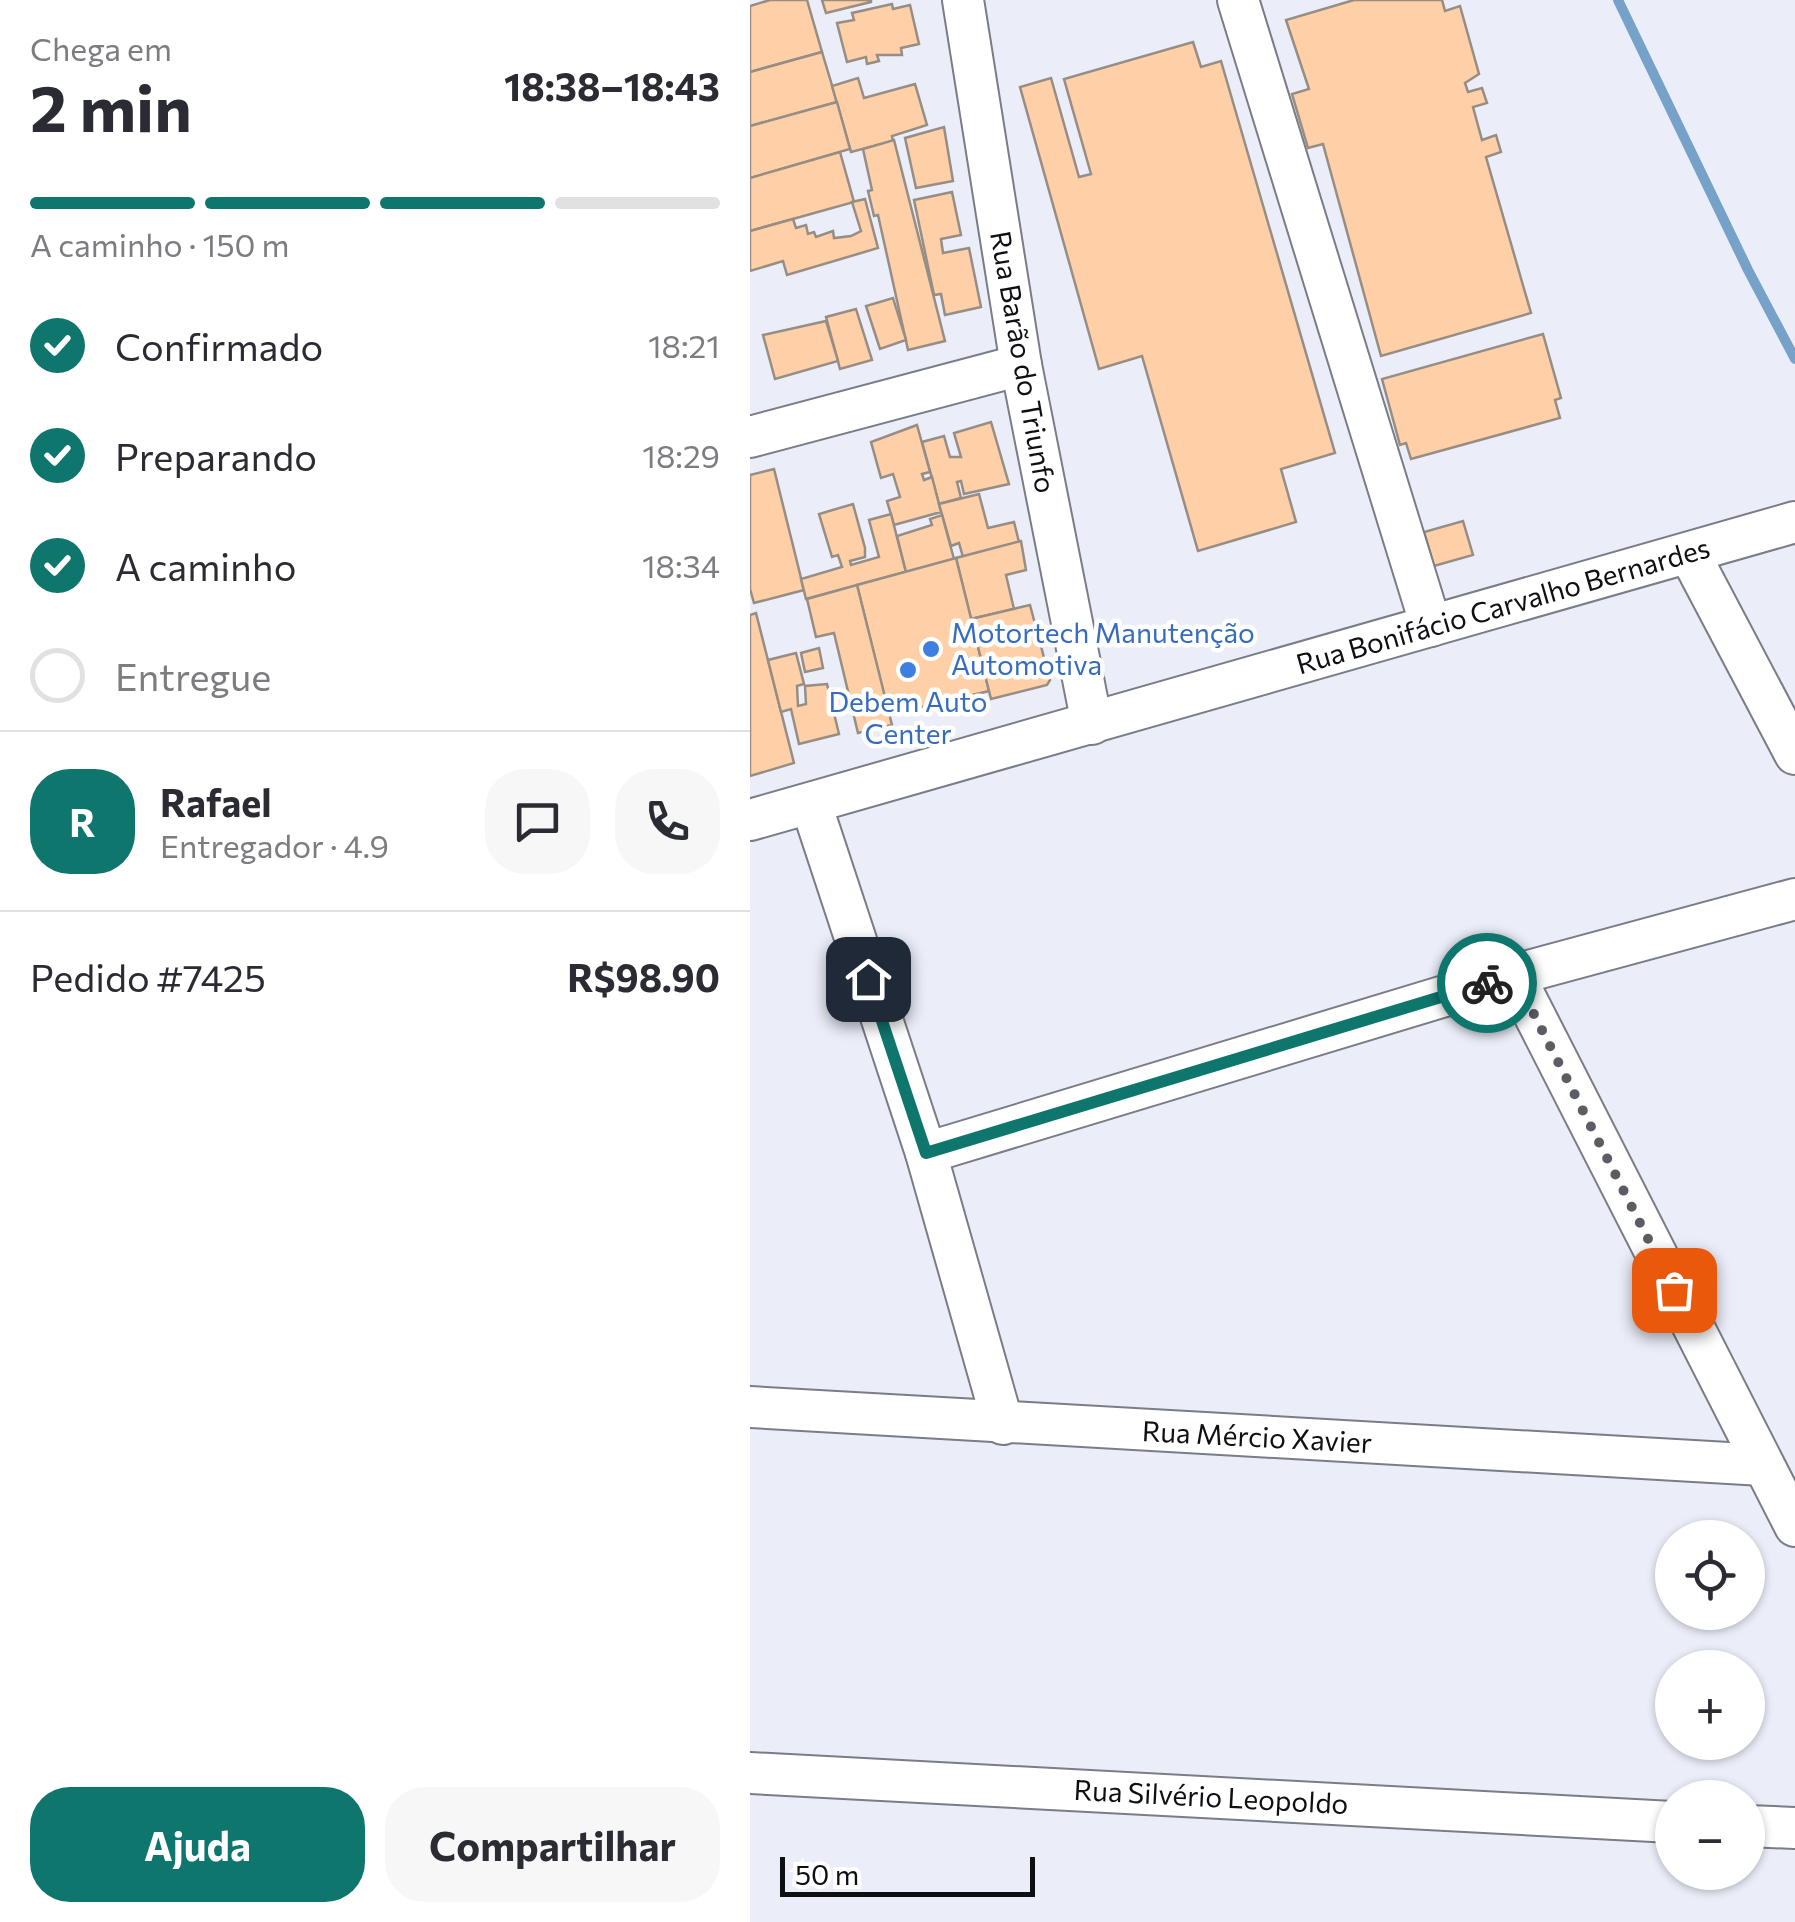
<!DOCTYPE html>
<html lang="pt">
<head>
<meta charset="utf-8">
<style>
	body { margin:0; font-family:Commissioner,sans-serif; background:#f7f7f7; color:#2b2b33; height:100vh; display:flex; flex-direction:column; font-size:38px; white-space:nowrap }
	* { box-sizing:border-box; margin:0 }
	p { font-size:32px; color:#7c7c81 }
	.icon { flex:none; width:55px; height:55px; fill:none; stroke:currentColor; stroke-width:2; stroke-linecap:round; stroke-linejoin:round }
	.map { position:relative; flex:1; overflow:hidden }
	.side { display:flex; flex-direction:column; background:#fff; width:750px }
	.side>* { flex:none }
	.buttons { position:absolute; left:905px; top:1520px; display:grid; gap:20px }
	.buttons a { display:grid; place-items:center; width:110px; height:110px; border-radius:50%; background:#fff; box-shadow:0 2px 8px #0004; font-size:50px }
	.scale { position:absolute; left:30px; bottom:25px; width:255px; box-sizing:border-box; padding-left:10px; border:5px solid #0e0f13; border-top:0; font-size:28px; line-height:35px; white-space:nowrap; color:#0e0f13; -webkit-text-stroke:8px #fff; paint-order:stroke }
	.pin { position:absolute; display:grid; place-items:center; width:85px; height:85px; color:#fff; margin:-42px; border-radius:20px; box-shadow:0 5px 15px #0006 }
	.courier { position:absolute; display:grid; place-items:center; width:100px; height:100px; margin:-50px; border:8px solid #0f766e; border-radius:50%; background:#fff; color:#222; box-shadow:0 2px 12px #0007 }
	.headline em { font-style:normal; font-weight:700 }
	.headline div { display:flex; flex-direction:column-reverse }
	.headline { display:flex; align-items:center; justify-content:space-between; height:170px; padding:0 30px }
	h1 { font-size:65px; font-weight:700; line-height:75px }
	.bar { display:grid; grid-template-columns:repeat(4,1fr); gap:15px 10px; align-content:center; height:120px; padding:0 30px }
	.bar i { height:12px; border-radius:8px; background:#e1e1e2 }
	.bar .active { background:#0f766e }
	.bar p { grid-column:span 4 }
	.line { display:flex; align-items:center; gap:25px; padding:0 30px; border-top:2px solid #e1e1e2 }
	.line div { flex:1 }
	.round { display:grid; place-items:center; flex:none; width:105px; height:105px; border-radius:40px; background:#f7f7f7 }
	ol { padding:0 30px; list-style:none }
	li { display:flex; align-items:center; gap:30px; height:110px }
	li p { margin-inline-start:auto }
	li .icon { padding:10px; border-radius:50%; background:#0f766e; color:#fff; stroke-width:4 }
	li:last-child { color:#7c7c81 }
	li i { width:55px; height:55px; border:5px solid #e1e1e2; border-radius:50% }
	.primary-button { display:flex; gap:20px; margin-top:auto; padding:20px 30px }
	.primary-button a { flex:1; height:115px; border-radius:40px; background:#0f766e; color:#fff; font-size:40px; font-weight:700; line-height:115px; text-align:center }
	.primary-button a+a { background:#f7f7f7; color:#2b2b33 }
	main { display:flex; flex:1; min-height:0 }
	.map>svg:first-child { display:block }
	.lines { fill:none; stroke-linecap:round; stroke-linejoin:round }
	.stream { stroke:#76a1c9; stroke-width:10 }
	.building { fill:#ffcfa7; stroke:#968d85; stroke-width:2.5 }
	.minor-casing { stroke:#7a7c86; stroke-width:44 }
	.minor { stroke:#fff; stroke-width:40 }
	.done { stroke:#5b5d64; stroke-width:10; stroke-dasharray:0 18 }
	.route { stroke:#0f766e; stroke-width:12 }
	.shop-dot { fill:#3f7fe0; stroke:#fff; stroke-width:4 }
	.labels { text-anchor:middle; stroke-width:9; stroke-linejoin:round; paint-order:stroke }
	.street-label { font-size:28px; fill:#0e0f13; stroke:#fff }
	.shop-label { font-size:28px; fill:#366cbe; stroke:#fff; text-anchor:start }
</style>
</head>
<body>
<main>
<section class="side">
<div class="headline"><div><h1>2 min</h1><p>Chega em</p></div><em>18:38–18:43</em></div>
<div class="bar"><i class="active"></i><i class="active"></i><i class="active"></i><i></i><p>A caminho · 150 m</p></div>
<ol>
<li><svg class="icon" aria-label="check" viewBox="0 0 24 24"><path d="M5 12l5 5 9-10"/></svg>Confirmado<p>18:21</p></li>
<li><svg class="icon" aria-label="check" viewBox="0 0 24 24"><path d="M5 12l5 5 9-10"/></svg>Preparando<p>18:29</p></li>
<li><svg class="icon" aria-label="check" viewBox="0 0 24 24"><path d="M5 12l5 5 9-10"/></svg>A caminho<p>18:34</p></li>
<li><i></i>Entregue</li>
</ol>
<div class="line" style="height:180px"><b class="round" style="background:#0f766e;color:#fff">R</b><div><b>Rafael</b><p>Entregador · 4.9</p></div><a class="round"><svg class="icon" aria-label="chat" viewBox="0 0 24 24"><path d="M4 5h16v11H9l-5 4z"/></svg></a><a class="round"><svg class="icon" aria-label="phone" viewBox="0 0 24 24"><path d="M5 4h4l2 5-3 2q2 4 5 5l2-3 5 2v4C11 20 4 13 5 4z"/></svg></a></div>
<div class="line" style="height:130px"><div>Pedido #7425</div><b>R$98.90</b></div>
<div class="primary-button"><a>Ajuda</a><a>Compartilhar</a></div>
</section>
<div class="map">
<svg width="1045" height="1922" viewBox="0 0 1045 1922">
	<rect width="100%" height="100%" fill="#ebeef9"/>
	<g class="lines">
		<path class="stream" d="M 868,0 L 998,270 L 1045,359"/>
	</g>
	<g class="building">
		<path d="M 20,0 L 57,0 L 72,52 L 0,72 L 0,6 Z"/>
		<path d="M 72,0 L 121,0 L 121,2 L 76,13 Z"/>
		<path d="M 604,0 L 692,0 L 695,11 L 710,6 L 729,74 L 715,83 L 718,92 L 732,88 L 737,103 L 723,107 L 732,140 L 746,135 L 751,152 L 736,157 L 781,313 L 631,356 L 573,144 L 558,148 L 542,94 L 559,89 L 536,20 Z"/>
		<path d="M 142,4 L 143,9 L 160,5 L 169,44 L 151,48 L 152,55 L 127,55 L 129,61 L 117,64 L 116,57 L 97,62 L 87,23 L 104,20 L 102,13 Z"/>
		<path d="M 443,42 L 451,67 L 471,61 L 585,453 L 531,469 L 546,522 L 448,551 L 392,356 L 349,369 L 270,87 L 301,78 L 329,177 L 341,174 L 314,79 Z"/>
		<path d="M 72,52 L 87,102 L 0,126 L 0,72 Z"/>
		<path d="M 108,78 L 114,98 L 165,84 L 177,125 L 142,136 L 143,141 L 101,152 L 82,86 Z"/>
		<path d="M 87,102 L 100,149 L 0,178 L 0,126 Z"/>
		<path d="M 194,127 L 203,181 L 166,188 L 155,138 Z"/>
		<path d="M 144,140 L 195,341 L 158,350 L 128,215 L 124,216 L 118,191 L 122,190 L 113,149 Z"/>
		<path d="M 90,152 L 104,202 L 0,231 L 0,178 Z"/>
		<path d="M 202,192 L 211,235 L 191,239 L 193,253 L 219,248 L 231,307 L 195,315 L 191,294 L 184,295 L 164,200 Z"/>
		<path d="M 115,199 L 128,248 L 37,275 L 33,261 L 0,271 L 0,231 L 43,219 L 46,228 L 56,225 L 58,234 L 64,232 L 66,237 L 83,231 L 84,238 L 101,236 L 111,231 L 102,202 Z"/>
		<path d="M 143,298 L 156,340 L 130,349 L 116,306 Z"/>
		<path d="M 106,309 L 122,360 L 90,369 L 76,317 Z"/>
		<path d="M 76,321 L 88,361 L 25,379 L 13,335 Z"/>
		<path d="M 793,334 L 811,398 L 805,400 L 810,418 L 661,459 L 656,443 L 650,445 L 632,379 Z"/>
		<path d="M 241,422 L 259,484 L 214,494 L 211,481 L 207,482 L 211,498 L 189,504 L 172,442 L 194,436 L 200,457 L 211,457 L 204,433 Z"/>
		<path d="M 167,425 L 180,472 L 172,474 L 174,480 L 182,477 L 191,512 L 144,525 L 137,501 L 150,497 L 143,474 L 131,478 L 121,442 Z"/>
		<path d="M 24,469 L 54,590 L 4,603 L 0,589 L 0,475 Z"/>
		<path d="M 229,494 L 238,528 L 264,522 L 269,542 L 213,557 L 209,543 L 201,546 L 189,504 Z"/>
		<path d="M 103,504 L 115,548 L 115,557 L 100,561 L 101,565 L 129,557 L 119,520 L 141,514 L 156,572 L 56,599 L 51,579 L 92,567 L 88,555 L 82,557 L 69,514 Z"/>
		<path d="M 192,515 L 204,559 L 156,572 L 147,536 L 182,525 L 180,519 Z"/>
		<path d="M 713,521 L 723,555 L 684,566 L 674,532 Z"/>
		<path d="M 271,541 L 276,570 L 256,575 L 264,609 L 221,619 L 206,558 Z"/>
		<path d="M 206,558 L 239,691 L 139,715 L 107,585 Z"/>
		<path d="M 107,585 L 142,725 L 108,733 L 84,633 L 66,637 L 57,599 Z"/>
		<path d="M 280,605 L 300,680 L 297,685 L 241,699 L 221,619 Z"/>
		<path d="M 6,613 L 44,763 L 0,776 L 0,615 Z"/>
		<path d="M 69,648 L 73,668 L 55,672 L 51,653 Z"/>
		<path d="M 46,653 L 54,684 L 47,686 L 48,706 L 56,704 L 55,686 L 77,684 L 89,734 L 49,744 L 41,709 L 31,712 L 18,660 Z"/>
	</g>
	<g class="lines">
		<defs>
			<g id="minor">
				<path d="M 213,0 L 271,365 L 342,724"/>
				<path d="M 488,0 L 681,626"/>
				<path d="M 0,437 L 271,365"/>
				<path d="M 939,553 L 1045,754"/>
				<path d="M 61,804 L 176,1153 L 253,1424"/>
				<path d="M 0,820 L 1045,522"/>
				<path d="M 764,975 L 1045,1526"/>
				<path d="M 176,1153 L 764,975 L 1045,899"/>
				<path d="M 0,1407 L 1013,1465"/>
				<path d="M 0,1773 L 922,1822"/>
				<path d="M 998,1826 L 1045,1828"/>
			</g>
		</defs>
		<use href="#minor" class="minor-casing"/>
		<use href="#minor" class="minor"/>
	</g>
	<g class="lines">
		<path class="done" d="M 737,983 L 764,975 L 924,1290"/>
		<path class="route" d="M 118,979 L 176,1153 L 737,983"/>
	</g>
	<g class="shop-dot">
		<circle cx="181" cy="649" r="10"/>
		<circle cx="158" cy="670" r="10"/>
	</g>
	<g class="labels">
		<g class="street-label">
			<text transform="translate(273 362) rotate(80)" y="10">Rua Barão do Triunfo</text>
			<text transform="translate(753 606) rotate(-16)" y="10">Rua Bonifácio Carvalho Bernardes</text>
			<text transform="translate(507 1437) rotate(3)" y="10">Rua Mércio Xavier</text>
			<text transform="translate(461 1797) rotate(3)" y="10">Rua Silvério Leopoldo</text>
		</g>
		<g class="shop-label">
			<text x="201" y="643">Motortech Manutenção<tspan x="201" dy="32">Automotiva</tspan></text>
			<text x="158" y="712" text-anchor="middle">Debem Auto<tspan x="158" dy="32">Center</tspan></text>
		</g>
	</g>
</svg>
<div class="buttons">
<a><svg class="icon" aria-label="locate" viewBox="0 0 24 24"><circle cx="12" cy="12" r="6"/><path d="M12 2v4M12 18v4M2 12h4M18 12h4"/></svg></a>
<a>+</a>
<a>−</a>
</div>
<div class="scale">50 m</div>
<div class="pin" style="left:924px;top:1290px;background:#ea580c"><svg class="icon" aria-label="bag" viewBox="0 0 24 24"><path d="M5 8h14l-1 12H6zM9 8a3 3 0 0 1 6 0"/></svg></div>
<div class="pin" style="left:118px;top:979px;background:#1f2937"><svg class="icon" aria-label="home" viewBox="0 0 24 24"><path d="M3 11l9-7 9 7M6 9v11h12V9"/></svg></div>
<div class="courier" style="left:737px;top:983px"><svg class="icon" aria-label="bike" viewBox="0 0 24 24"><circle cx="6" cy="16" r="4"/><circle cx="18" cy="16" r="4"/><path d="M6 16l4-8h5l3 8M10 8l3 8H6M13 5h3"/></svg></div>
</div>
</main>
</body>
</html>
